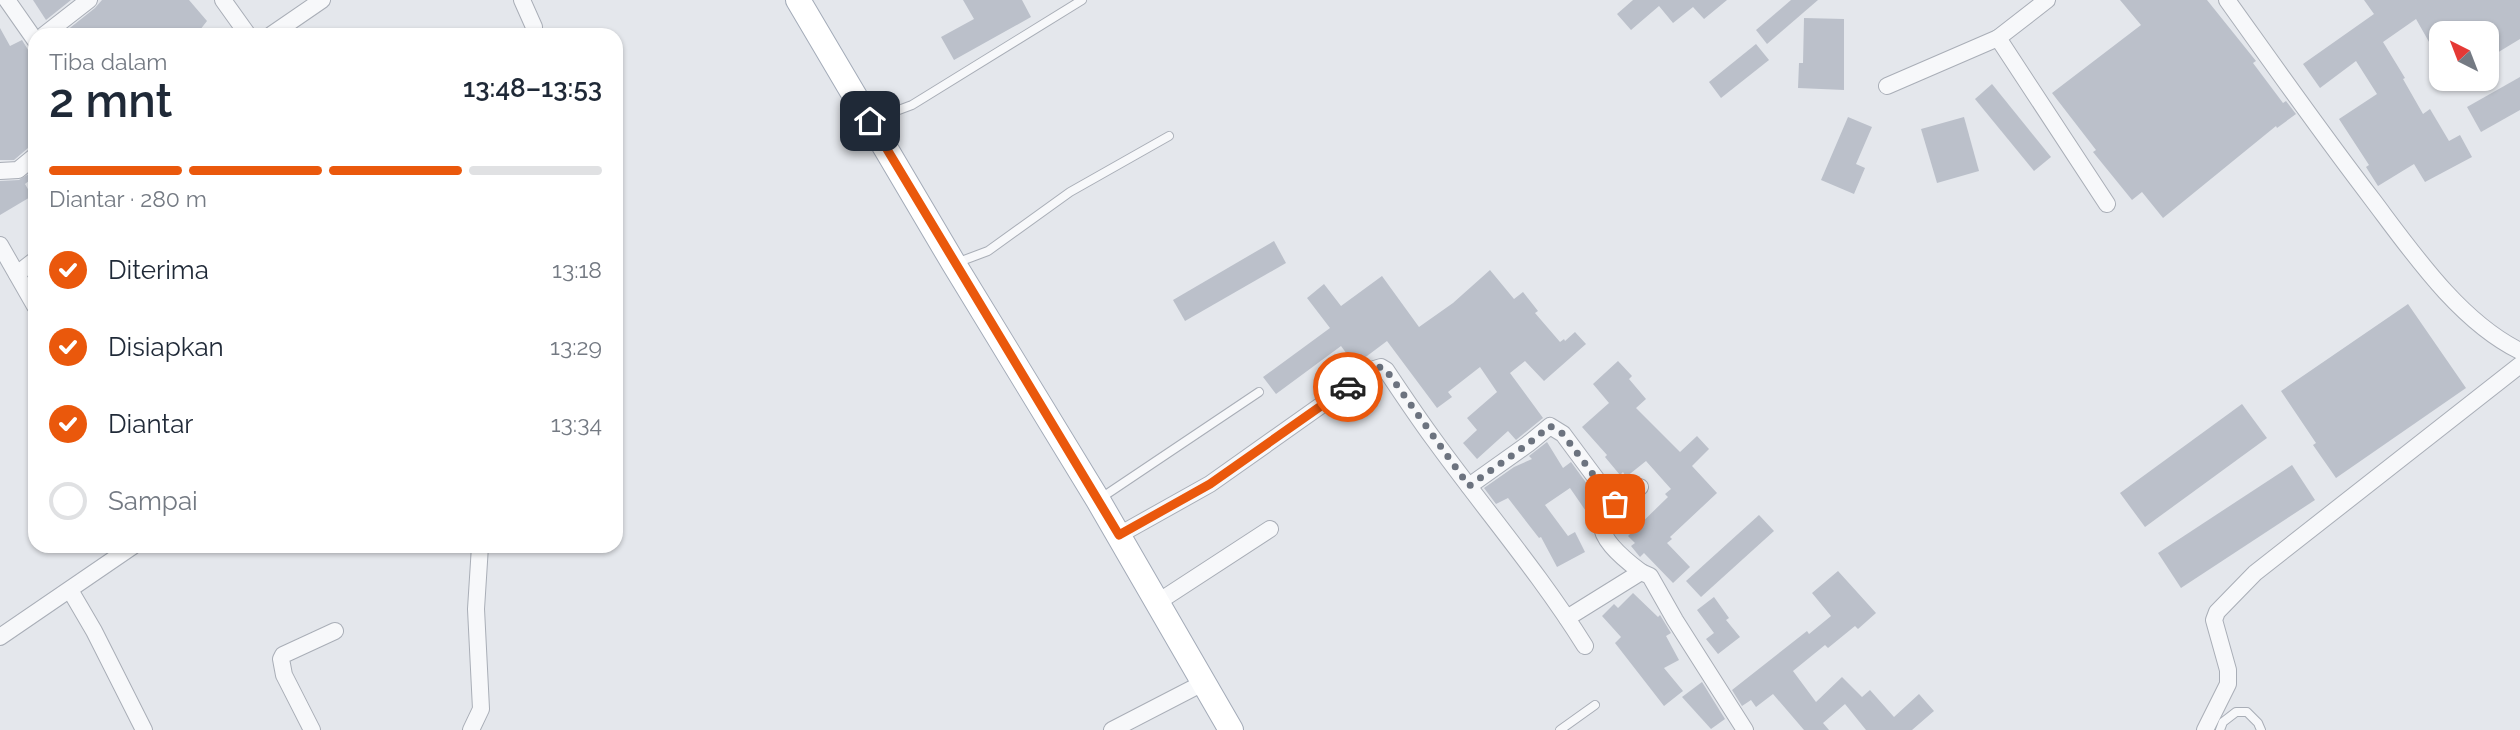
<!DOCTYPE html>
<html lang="id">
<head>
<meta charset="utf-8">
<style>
	body { margin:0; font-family:Raleway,sans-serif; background:#f2f2f3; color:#1f2937; height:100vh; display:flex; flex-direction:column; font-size:26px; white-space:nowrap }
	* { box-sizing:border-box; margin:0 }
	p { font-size:23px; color:#747a83 }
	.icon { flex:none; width:38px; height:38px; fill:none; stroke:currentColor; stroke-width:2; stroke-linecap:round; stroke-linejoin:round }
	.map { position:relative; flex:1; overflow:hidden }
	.side { position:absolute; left:28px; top:28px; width:595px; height:525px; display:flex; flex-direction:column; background:#fff; border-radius:21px; box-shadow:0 2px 5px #0004 }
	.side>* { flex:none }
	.needle { width:46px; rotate:318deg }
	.tools { position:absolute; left:2429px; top:21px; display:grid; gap:14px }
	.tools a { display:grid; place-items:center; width:70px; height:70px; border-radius:14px; background:#fff; box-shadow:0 2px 5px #0004; font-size:35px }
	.pin { position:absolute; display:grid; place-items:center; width:60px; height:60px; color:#fff; margin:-30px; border-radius:14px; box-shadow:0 4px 10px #0006 }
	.courier { position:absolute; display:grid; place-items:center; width:70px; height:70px; margin:-35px; border:5px solid #ea580c; border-radius:50%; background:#fff; color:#222; box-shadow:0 2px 9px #0007 }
	.head em { font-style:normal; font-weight:600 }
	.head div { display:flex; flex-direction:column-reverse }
	.head { display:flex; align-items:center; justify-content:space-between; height:119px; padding:0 21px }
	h1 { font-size:46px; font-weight:600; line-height:52px }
	.bar { display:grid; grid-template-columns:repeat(4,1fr); gap:10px 7px; align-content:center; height:84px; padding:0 21px }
	.bar i { height:9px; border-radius:5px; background:#e0e1e3 }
	.bar .selected { background:#ea580c }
	.bar p { grid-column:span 4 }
	ol { padding:0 21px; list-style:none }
	li { display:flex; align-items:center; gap:21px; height:77px }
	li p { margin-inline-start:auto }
	li .icon { padding:7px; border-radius:50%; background:#ea580c; color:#fff; stroke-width:4 }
	li:last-child { color:#747a83 }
	li i { width:38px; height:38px; border:4px solid #e0e1e3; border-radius:50% }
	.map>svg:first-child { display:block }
	.building { fill:#bbc0ca }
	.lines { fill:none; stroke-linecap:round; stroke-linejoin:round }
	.service-casing { stroke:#a9aeb7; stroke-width:10 }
	.minor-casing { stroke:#a9aeb7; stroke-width:18 }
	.primary-casing { stroke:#a3abb8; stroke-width:26 }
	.service { stroke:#f7f8fa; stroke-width:8 }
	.minor { stroke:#f7f8fa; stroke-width:16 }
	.primary { stroke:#fff; stroke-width:24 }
	.done { stroke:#6c737f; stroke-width:7; stroke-dasharray:0 12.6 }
	.route { stroke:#ea580c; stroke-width:9 }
</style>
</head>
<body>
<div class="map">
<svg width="2520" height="730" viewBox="0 0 2520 730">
	<rect width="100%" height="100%" fill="#e4e7ec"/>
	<g class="building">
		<path d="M 33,0 L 71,0 L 46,20 Z"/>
		<path d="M 102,0 L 189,0 L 207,21 L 196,35 L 61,35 L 95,8 Z"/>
		<path d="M 963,0 L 1022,0 L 1031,17 L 954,60 L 941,37 L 974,19 Z"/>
		<path d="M 1633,0 L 1727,0 L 1704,19 L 1693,7 L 1673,23 L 1659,6 L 1631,30 L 1617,14 Z"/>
		<path d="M 1791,0 L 1818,0 L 1767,44 L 1756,30 Z"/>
		<path d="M 2120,0 L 2207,0 L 2256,61 L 2253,63 L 2283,103 L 2286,101 L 2296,114 L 2277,128 L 2276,126 L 2163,218 L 2142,192 L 2132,200 L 2093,152 L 2096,150 L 2052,93 L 2141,25 Z"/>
		<path d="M 2364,0 L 2520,0 L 2520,39 L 2487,59 L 2487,33 L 2441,33 L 2441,63 L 2416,19 L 2383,42 L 2405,78 L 2403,79 L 2423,114 L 2430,109 L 2449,141 L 2460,135 L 2472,157 L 2425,182 L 2414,164 L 2378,186 L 2366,167 L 2369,165 L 2339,119 L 2377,94 L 2356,61 L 2320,88 L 2303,64 L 2374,14 Z"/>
		<path d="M 1804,18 L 1844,19 L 1844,90 L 1798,88 L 1799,63 L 1803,63 Z"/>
		<path d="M 0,28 L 10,46 L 22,40 L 35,61 L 35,146 L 28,148 L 14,160 L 0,160 Z"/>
		<path d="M 1756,44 L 1769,60 L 1721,98 L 1709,82 Z"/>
		<path d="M 2520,77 L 2520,110 L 2481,132 L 2467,107 Z"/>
		<path d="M 1992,84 L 2051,157 L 2034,171 L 1975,99 Z"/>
		<path d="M 1848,117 L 1872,127 L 1856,164 L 1865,168 L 1854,194 L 1821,180 Z"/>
		<path d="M 1964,117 L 1979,171 L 1937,183 L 1921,129 Z"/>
		<path d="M 35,170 L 35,176 L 25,184 L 32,196 L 0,215 L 0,181 L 19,180 Z"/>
		<path d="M 1274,241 L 1286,263 L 1185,321 L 1173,300 Z"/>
		<path d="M 1490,270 L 1514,299 L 1523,292 L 1538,311 L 1535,313 L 1560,342 L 1564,339 L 1565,341 L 1575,332 L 1586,344 L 1544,381 L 1525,361 L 1510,373 L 1543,418 L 1516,440 L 1508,431 L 1477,459 L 1463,443 L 1477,430 L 1467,418 L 1497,392 L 1480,367 L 1448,392 L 1452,397 L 1437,408 L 1387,341 L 1355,365 L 1341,346 L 1276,394 L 1263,377 L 1330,328 L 1307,298 L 1324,284 L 1341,306 L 1382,276 L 1419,327 L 1453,303 Z"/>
		<path d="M 2408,304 L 2466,388 L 2336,478 L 2313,445 L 2316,443 L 2281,391 Z"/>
		<path d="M 1618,361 L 1632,376 L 1629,379 L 1646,399 L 1636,408 L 1680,452 L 1697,436 L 1709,449 L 1692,466 L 1717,493 L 1670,537 L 1672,539 L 1667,543 L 1690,567 L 1673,583 L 1644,553 L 1640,557 L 1631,546 L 1635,543 L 1628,536 L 1668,497 L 1665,494 L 1671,489 L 1646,461 L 1626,477 L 1623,472 L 1620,475 L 1605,457 L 1607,455 L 1582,427 L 1609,403 L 1593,384 Z"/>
		<path d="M 2242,404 L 2267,438 L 2145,527 L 2120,493 Z"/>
		<path d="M 1547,442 L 1563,468 L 1571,462 L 1601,503 L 1592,520 L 1570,488 L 1545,505 L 1568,536 L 1575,532 L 1585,552 L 1557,567 L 1541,537 L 1539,538 L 1508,498 L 1496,504 L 1484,488 L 1514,467 L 1532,459 L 1529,456 Z"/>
		<path d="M 2292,465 L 2315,500 L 2181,588 L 2158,553 Z"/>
		<path d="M 1759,515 L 1774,531 L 1701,597 L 1686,581 Z"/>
		<path d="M 1838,571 L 1876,613 L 1858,629 L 1855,626 L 1828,648 L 1825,645 L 1793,671 L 1816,702 L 1842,677 L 1862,697 L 1870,690 L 1894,717 L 1919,694 L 1934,711 L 1912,730 L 1866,730 L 1845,704 L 1823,723 L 1829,730 L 1804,730 L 1773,694 L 1756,707 L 1751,700 L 1742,706 L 1732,690 L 1807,631 L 1809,634 L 1831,616 L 1812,593 Z"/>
		<path d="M 1633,593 L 1658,617 L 1660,615 L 1671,633 L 1666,636 L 1679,660 L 1664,668 L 1683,691 L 1664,706 L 1615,643 L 1621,637 L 1602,616 L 1614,604 L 1618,608 Z"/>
		<path d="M 1714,597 L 1729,618 L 1726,620 L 1740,637 L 1718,654 L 1706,639 L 1714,633 L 1697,610 Z"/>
		<path d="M 1702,682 L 1725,719 L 1711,729 L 1682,697 Z"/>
	</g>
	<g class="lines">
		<defs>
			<g id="service">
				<path d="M 872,120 L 912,105 L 1082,0"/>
				<path d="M 956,263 L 988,251 L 1070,192 L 1169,136"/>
				<path d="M 1101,498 L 1259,392"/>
				<path d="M 1560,730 L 1595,705"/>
				<path d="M 2220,730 L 2223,722 L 2236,712 L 2247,712 L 2258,723 L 2261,730"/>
			</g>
			<g id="minor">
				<path d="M 7,0 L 35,40"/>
				<path d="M 223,0 L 248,35"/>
				<path d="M 522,0 L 534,27 L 533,35"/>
				<path d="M 2227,0 C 2275,67 2322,134 2372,199 C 2412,252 2459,321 2520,351"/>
				<path d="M 44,35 L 89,0"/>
				<path d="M 271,35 L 322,0"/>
				<path d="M 1998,38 L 2107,204"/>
				<path d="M 1887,86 L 1998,38 L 2047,0"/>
				<path d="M 0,171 L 18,170 L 35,156"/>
				<path d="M 0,245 L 35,306"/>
				<path d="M 17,274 L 35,260"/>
				<path d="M 1469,486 L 1528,444 L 1550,426 L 1563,434 L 1615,504"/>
				<path d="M 1640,487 C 1628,495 1613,503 1605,515 C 1591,535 1628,562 1641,572"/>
				<path d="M 1119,535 L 1210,484 L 1371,370 L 1381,367 L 1386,370 C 1402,394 1418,418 1435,441 C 1485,510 1540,574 1585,646"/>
				<path d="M 70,590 L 94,631 L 144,730"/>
				<path d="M 1158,602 L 1270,529"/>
				<path d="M 1567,618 L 1641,572 L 1650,576 L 1675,620 L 1745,730"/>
				<path d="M 0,637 L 133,546"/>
				<path d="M 312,730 L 284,675 L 281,659 L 283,655 L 335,631"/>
				<path d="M 471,730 L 481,709 L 476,609 L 480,546"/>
				<path d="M 1112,730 L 1203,683"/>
				<path d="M 2205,730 L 2228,684 L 2228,670 L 2214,620 L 2217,612 L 2255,573 L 2520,365"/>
			</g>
			<path id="primary" d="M 798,0 L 954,264 L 1098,500 L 1231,730"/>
		</defs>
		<use href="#service" class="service-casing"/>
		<use href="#minor" class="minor-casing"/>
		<use href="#primary" class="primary-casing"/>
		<use href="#service" class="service"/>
		<use href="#minor" class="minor"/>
		<use href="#primary" class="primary"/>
	</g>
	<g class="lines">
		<path class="done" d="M 1348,387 L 1371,370 L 1381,367 L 1386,370 L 1469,486 L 1528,444 L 1550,426 L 1563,434 L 1615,504"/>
		<path class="route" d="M 870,121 L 1119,535 L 1210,484 L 1348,387"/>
	</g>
</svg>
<div class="tools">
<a><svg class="needle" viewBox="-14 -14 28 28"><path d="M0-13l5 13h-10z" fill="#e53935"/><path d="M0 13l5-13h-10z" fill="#747a83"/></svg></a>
</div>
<div class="pin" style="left:1615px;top:504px;background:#ea580c"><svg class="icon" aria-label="bag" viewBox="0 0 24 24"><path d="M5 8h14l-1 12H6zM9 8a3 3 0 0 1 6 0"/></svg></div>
<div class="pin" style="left:870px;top:121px;background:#1f2937"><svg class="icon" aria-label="home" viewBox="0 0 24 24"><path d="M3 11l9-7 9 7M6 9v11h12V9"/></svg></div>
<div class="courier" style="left:1348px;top:387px"><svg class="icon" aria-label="car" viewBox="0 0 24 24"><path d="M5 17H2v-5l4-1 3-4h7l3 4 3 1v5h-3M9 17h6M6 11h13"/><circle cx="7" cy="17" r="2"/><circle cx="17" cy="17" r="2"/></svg></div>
<section class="side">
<div class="head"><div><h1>2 mnt</h1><p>Tiba dalam</p></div><em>13:48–13:53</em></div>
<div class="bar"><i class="selected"></i><i class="selected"></i><i class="selected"></i><i></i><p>Diantar · 280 m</p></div>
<ol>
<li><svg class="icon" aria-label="check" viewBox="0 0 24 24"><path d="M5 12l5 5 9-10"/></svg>Diterima<p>13:18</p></li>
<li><svg class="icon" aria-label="check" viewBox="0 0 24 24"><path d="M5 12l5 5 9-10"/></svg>Disiapkan<p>13:29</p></li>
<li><svg class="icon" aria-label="check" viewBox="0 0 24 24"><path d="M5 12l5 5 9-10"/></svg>Diantar<p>13:34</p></li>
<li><i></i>Sampai</li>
</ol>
</section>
</div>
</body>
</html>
